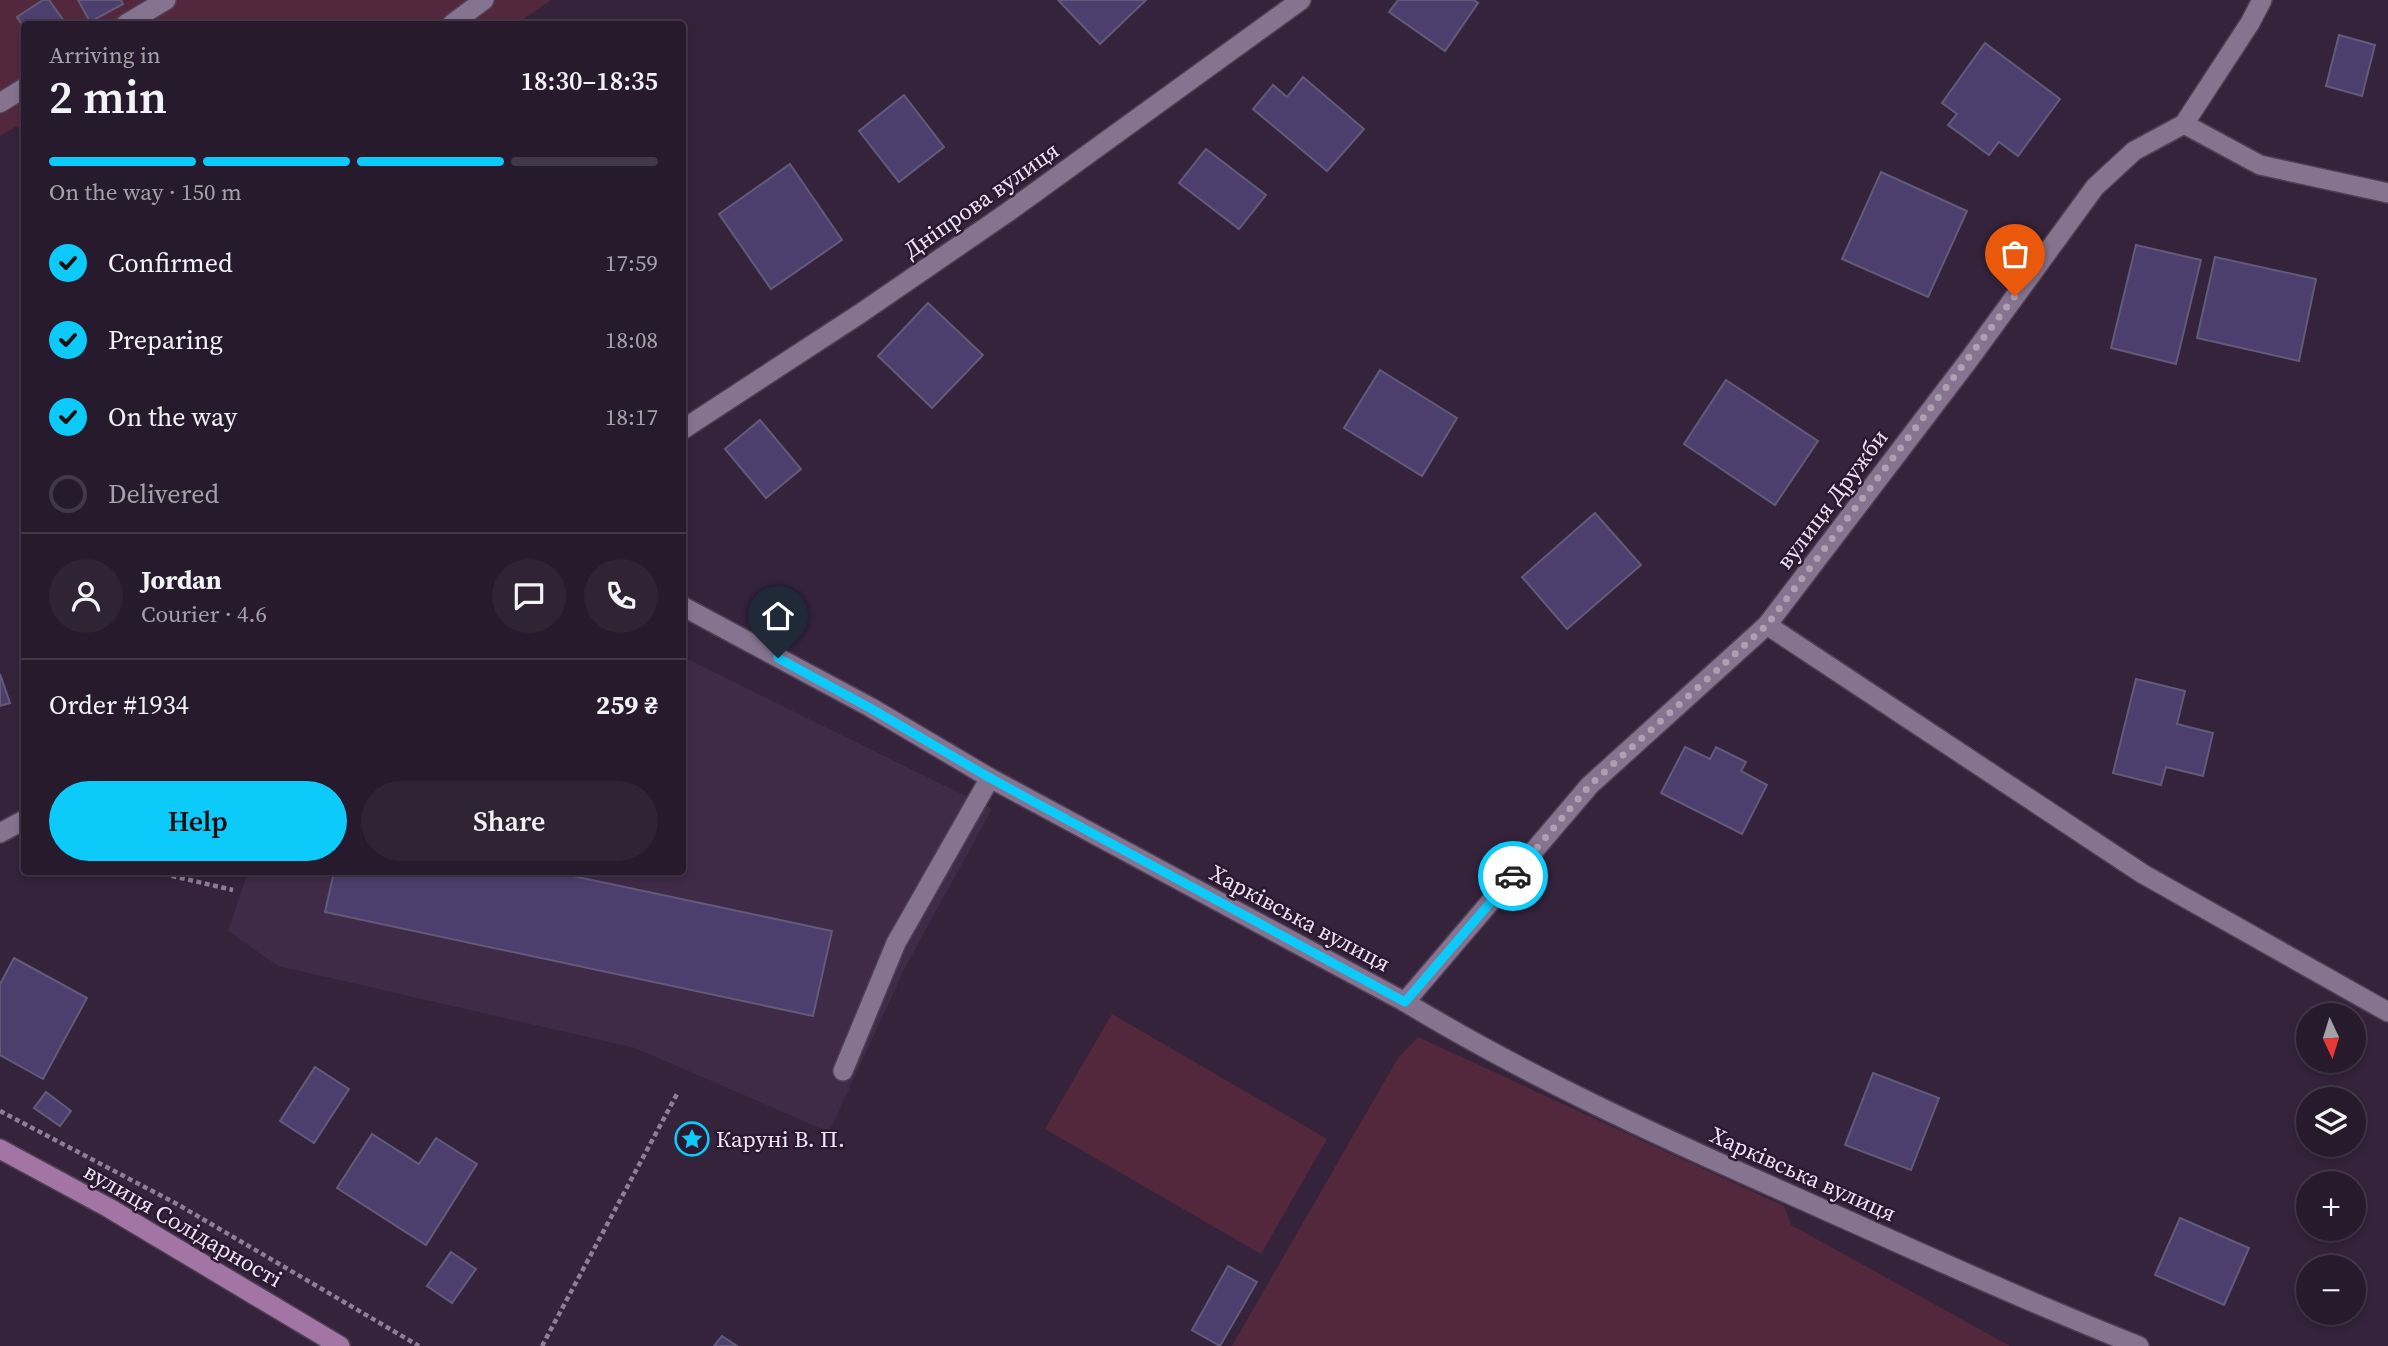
<!DOCTYPE html>
<html lang="en">
<head>
<meta charset="utf-8">
<style>
	body { margin:0; font-family:"Source Serif 4",serif; background:#2f2334; color:#f1f3f6; height:100vh; display:flex; flex-direction:column; font-size:26px; white-space:nowrap }
	* { box-sizing:border-box; margin:0 }
	p { font-size:23px; color:#a4a1a9 }
	.icon { flex:none; width:38px; height:38px; fill:none; stroke:currentColor; stroke-width:2; stroke-linecap:round; stroke-linejoin:round }
	.map { position:relative; flex:1; overflow:hidden }
	.drawer { position:absolute; left:21px; top:21px; width:665px; height:854px; display:flex; flex-direction:column; background:#271a2c; border-radius:7px; box-shadow:0 4px 10px #0003,0 0 0 2px #433848 }
	.drawer>* { flex:none }
	.needle { width:46px; rotate:176deg }
	.buttons { position:absolute; left:2296px; top:1003px; display:grid; gap:14px }
	.buttons a { display:grid; place-items:center; width:70px; height:70px; border-radius:50%; background:#271a2c; box-shadow:0 4px 10px #0003,0 0 0 2px #433848; font-size:35px }
	.pin { position:absolute; display:grid; place-items:center; width:60px; height:60px; color:#fff; margin:-72px -30px; border-radius:50% 50% 50% 0; rotate:-45deg; box-shadow:0 0 7px #0007 }
	.pin .icon { rotate:45deg }
	.courier { position:absolute; display:grid; place-items:center; width:70px; height:70px; margin:-35px; border:5px solid #0ccafa; border-radius:50%; background:#fff; color:#222; box-shadow:0 2px 9px #0007 }
	.overview em { font-style:normal; font-weight:600 }
	.overview div { display:flex; flex-direction:column-reverse }
	.overview { display:flex; align-items:center; justify-content:space-between; height:119px; padding:0 28px }
	h1 { font-size:46px; font-weight:600; line-height:52px }
	.bar { display:grid; grid-template-columns:repeat(4,1fr); gap:10px 7px; align-content:center; height:84px; padding:0 28px }
	.bar i { height:9px; border-radius:5px; background:#433848 }
	.bar .on { background:#0ccafa }
	.bar p { grid-column:span 4 }
	.line { display:flex; align-items:center; gap:18px; padding:0 28px; border-top:2px solid #433848 }
	.line div { flex:1 }
	.round { display:grid; place-items:center; flex:none; width:74px; height:74px; border-radius:37px; background:#2f2334 }
	ol { padding:0 28px; list-style:none }
	li { display:flex; align-items:center; gap:21px; height:77px }
	li p { margin-inline-start:auto }
	li .icon { padding:7px; border-radius:50%; background:#0ccafa; color:#111; stroke-width:4 }
	li:last-child { color:#a4a1a9 }
	li i { width:38px; height:38px; border:4px solid #433848; border-radius:50% }
	.cta { display:flex; gap:14px; margin-top:auto; padding:14px 28px }
	.cta a { flex:1; height:80px; border-radius:42px; background:#0ccafa; color:#111; font-size:28px; font-weight:600; line-height:80px; text-align:center }
	.cta a+a { background:#2f2334; color:#f1f3f6 }
	.map>svg:first-child { display:block }
	.built { fill:#3f2a48 }
	.green { fill:#53283d }
	.building { fill:#4d3f6d; stroke:#625a79; stroke-width:2 }
	.lines { fill:none; stroke-linecap:round; stroke-linejoin:round }
	.service-casing { stroke:#4e3f54; stroke-width:22 }
	.minor-casing { stroke:#4e3f54; stroke-width:22 }
	.secondary-casing { stroke:#4e3f54; stroke-width:22 }
	.path { stroke:#8d7f93; stroke-width:4.5; stroke-dasharray:5 3.5; stroke-linecap:butt }
	.service { stroke:#867390; stroke-width:19 }
	.minor { stroke:#867390; stroke-width:19 }
	.secondary { stroke:#a275a4; stroke-width:19 }
	.done { stroke:#ada0b3; stroke-width:7; stroke-dasharray:0 12.6 }
	.route { stroke:#0ccafa; stroke-width:9 }
	.labels { text-anchor:middle; stroke-width:5; stroke-linejoin:round; paint-order:stroke }
	.street-label { font-size:23px; fill:#eee3f3; stroke:#2a1931 }
	.poi-label { font-size:23px; fill:#eee3f3; stroke:#2a1931; text-anchor:start }
</style>
</head>
<body>
<div class="map">
<svg width="2388" height="1346" viewBox="0 0 2388 1346">
	<rect width="100%" height="100%" fill="#34233b"/>
	<path class="built" d="M 683,657 L 992,809 L 907,964 L 829,1132 L 635,1048 L 278,966 L 228,931 L 248,872 L 682,872 Z"/>
	<g class="green">
		<path d="M 0,0 L 551,0 L 516,24 L 24,24 L 24,138 L 17,126 L 0,136 Z"/>
		<path d="M 1112,1014 L 1327,1139 L 1261,1254 L 1045,1129 Z"/>
		<path d="M 1418,1037 L 1784,1206 L 1791,1225 L 2010,1346 L 1232,1346 L 1398,1058 Z"/>
	</g>
	<g class="building">
		<path d="M 43,0 L 49,0 L 66,24 L 24,24 L 24,28 L 17,17 Z"/>
		<path d="M 78,0 L 121,0 L 123,4 L 90,22 Z"/>
		<path d="M 1058,0 L 1146,0 L 1100,44 Z"/>
		<path d="M 1398,0 L 1474,0 L 1478,3 L 1445,51 L 1389,12 Z"/>
		<path d="M 2339,35 L 2375,45 L 2362,96 L 2326,86 Z"/>
		<path d="M 1985,43 L 2060,99 L 2018,156 L 1999,142 L 1989,155 L 1948,125 L 1957,114 L 1942,103 Z"/>
		<path d="M 1303,77 L 1364,129 L 1327,171 L 1253,109 L 1273,85 L 1287,97 Z"/>
		<path d="M 904,95 L 944,147 L 899,182 L 859,131 Z"/>
		<path d="M 1206,149 L 1266,195 L 1239,229 L 1179,183 Z"/>
		<path d="M 790,164 L 842,240 L 771,289 L 719,214 Z"/>
		<path d="M 1881,172 L 1967,211 L 1928,297 L 1842,259 Z"/>
		<path d="M 2136,245 L 2201,260 L 2176,364 L 2111,348 Z"/>
		<path d="M 2215,257 L 2316,279 L 2299,361 L 2197,338 Z"/>
		<path d="M 928,303 L 983,355 L 932,408 L 878,356 Z"/>
		<path d="M 1380,370 L 1457,418 L 1422,476 L 1344,428 Z"/>
		<path d="M 1726,380 L 1818,441 L 1775,505 L 1684,444 Z"/>
		<path d="M 760,420 L 801,469 L 766,498 L 725,449 Z"/>
		<path d="M 1595,513 L 1641,565 L 1567,629 L 1522,577 Z"/>
		<path d="M 0,674 L 10,703 L 0,706 Z"/>
		<path d="M 2136,679 L 2185,691 L 2177,724 L 2213,733 L 2203,776 L 2166,767 L 2161,785 L 2113,773 Z"/>
		<path d="M 1685,747 L 1710,759 L 1716,747 L 1746,762 L 1741,771 L 1767,785 L 1742,834 L 1661,793 Z"/>
		<path d="M 334,872 L 554,872 L 832,931 L 813,1016 L 325,912 Z"/>
		<path d="M 14,958 L 87,998 L 43,1079 L 0,1055 L 0,984 Z"/>
		<path d="M 315,1067 L 349,1089 L 314,1143 L 280,1121 Z"/>
		<path d="M 1873,1073 L 1939,1098 L 1911,1170 L 1845,1145 Z"/>
		<path d="M 46,1092 L 71,1111 L 60,1126 L 34,1108 Z"/>
		<path d="M 372,1134 L 419,1164 L 436,1138 L 477,1164 L 426,1245 L 337,1188 Z"/>
		<path d="M 2180,1218 L 2249,1248 L 2224,1305 L 2155,1275 Z"/>
		<path d="M 451,1252 L 476,1269 L 452,1303 L 427,1286 Z"/>
		<path d="M 1228,1266 L 1257,1282 L 1220,1346 L 1192,1330 Z"/>
		<path d="M 722,1336 L 737,1346 L 714,1346 Z"/>
	</g>
	<g class="lines">
		<defs>
			<g id="service">
				<path d="M 126,24 L 166,0"/>
				<path d="M 452,24 L 484,0"/>
				<path d="M 0,103 L 24,88"/>
				<path d="M 2184,124 L 2260,165 L 2388,193"/>
				<path d="M 1767,625 L 2143,874 L 2388,1012"/>
				<path d="M 843,1071 L 896,943 L 990,778"/>
			</g>
			<g id="minor">
				<path d="M 682,430 L 861,313 L 1008,212 L 1301,0"/>
				<path d="M 682,606 L 870,707 L 990,778 L 1405,1002 C 1527,1076 1658,1136 1789,1194 C 1905,1246 2021,1299 2139,1346"/>
				<path d="M 0,833 L 24,820"/>
				<path d="M 1405,1002 L 1590,785 L 1767,625 L 1968,361 L 2095,187 L 2134,151 L 2184,124 L 2250,23 L 2262,0"/>
			</g>
			<path id="secondary" d="M 0,1149 L 109,1208 L 340,1346"/>
		</defs>
		<use href="#service" class="service-casing"/>
		<use href="#minor" class="minor-casing"/>
		<use href="#secondary" class="secondary-casing"/>
		<g class="path">
			<path d="M 155,872 L 233,890"/>
			<path d="M 0,1111 L 177,1204 L 419,1346"/>
			<path d="M 542,1346 L 677,1094"/>
		</g>
		<use href="#service" class="service"/>
		<use href="#minor" class="minor"/>
		<use href="#secondary" class="secondary"/>
	</g>
	<g class="lines">
		<path class="done" d="M 1513,876 L 1590,785 L 1767,625 L 2015,296"/>
		<path class="route" d="M 778,658 L 870,708 L 990,778 L 1405,1002 L 1513,876"/>
	</g>
	<defs>
		<symbol id="sight-ring" viewBox="-11 -11 22 22"><circle r="9.5" fill="#2a1931" stroke="#0ccafa" stroke-width="1.5"/><path d="M0-6L1.8-2.2L6-1.7L2.9 1.2L3.7 5.4L0 3.3L-3.7 5.4L-2.9 1.2L-6-1.7L-1.8-2.2Z" fill="#0ccafa"/></symbol>
	</defs>
	<g fill-rule="evenodd">
		<use href="#sight-ring" x="673" y="1120" width="38" height="38"/>
	</g>
	<g class="labels">
		<g class="street-label">
			<text transform="translate(981 200) rotate(-35)" y="8">Дніпрова вулиця</text>
			<text transform="translate(1832 499) rotate(-53)" y="8">вулиця Дружби</text>
			<text transform="translate(1300 918) rotate(28)" y="8">Харківська вулиця</text>
			<text transform="translate(1803 1174) rotate(24)" y="8">Харківська вулиця</text>
			<text transform="translate(183 1225) rotate(30)" y="8">вулиця Солідарності</text>
		</g>
		<g class="poi-label">
			<text x="716" y="1147">Каруні В. П.</text>
		</g>
	</g>
</svg>
<div class="buttons">
<a><svg class="needle" viewBox="-14 -14 28 28"><path d="M0-13l5 13h-10z" fill="#e53935"/><path d="M0 13l5-13h-10z" fill="#a4a1a9"/></svg></a>
<a><svg class="icon" aria-label="layers" viewBox="0 0 24 24"><path d="M12 4l9 5-9 5-9-5zM3 14l9 5 9-5"/></svg></a>
<a>+</a>
<a>−</a>
</div>
<div class="pin" style="left:2015px;top:296px;background:#ea580c"><svg class="icon" aria-label="bag" viewBox="0 0 24 24"><path d="M5 8h14l-1 12H6zM9 8a3 3 0 0 1 6 0"/></svg></div>
<div class="pin" style="left:778px;top:658px;background:#1f2937"><svg class="icon" aria-label="home" viewBox="0 0 24 24"><path d="M3 11l9-7 9 7M6 9v11h12V9"/></svg></div>
<div class="courier" style="left:1513px;top:876px"><svg class="icon" aria-label="car" viewBox="0 0 24 24"><path d="M5 17H2v-5l4-1 3-4h7l3 4 3 1v5h-3M9 17h6M6 11h13"/><circle cx="7" cy="17" r="2"/><circle cx="17" cy="17" r="2"/></svg></div>
<section class="drawer">
<div class="overview"><div><h1>2 min</h1><p>Arriving in</p></div><em>18:30–18:35</em></div>
<div class="bar"><i class="on"></i><i class="on"></i><i class="on"></i><i></i><p>On the way · 150 m</p></div>
<ol>
<li><svg class="icon" aria-label="check" viewBox="0 0 24 24"><path d="M5 12l5 5 9-10"/></svg>Confirmed<p>17:59</p></li>
<li><svg class="icon" aria-label="check" viewBox="0 0 24 24"><path d="M5 12l5 5 9-10"/></svg>Preparing<p>18:08</p></li>
<li><svg class="icon" aria-label="check" viewBox="0 0 24 24"><path d="M5 12l5 5 9-10"/></svg>On the way<p>18:17</p></li>
<li><i></i>Delivered</li>
</ol>
<div class="line" style="height:126px"><a class="round"><svg class="icon" aria-label="person" viewBox="0 0 24 24"><circle cx="12" cy="8" r="4"/><path d="M4 21q1-7 8-7t8 7"/></svg></a><div><b>Jordan</b><p>Courier · 4.6</p></div><a class="round"><svg class="icon" aria-label="chat" viewBox="0 0 24 24"><path d="M4 5h16v11H9l-5 4z"/></svg></a><a class="round"><svg class="icon" aria-label="phone" viewBox="0 0 24 24"><path d="M5 4h4l2 5-3 2q2 4 5 5l2-3 5 2v4C11 20 4 13 5 4z"/></svg></a></div>
<div class="line" style="height:91px"><div>Order #1934</div><b>259 ₴</b></div>
<div class="cta"><a>Help</a><a>Share</a></div>
</section>
</div>
</body>
</html>
